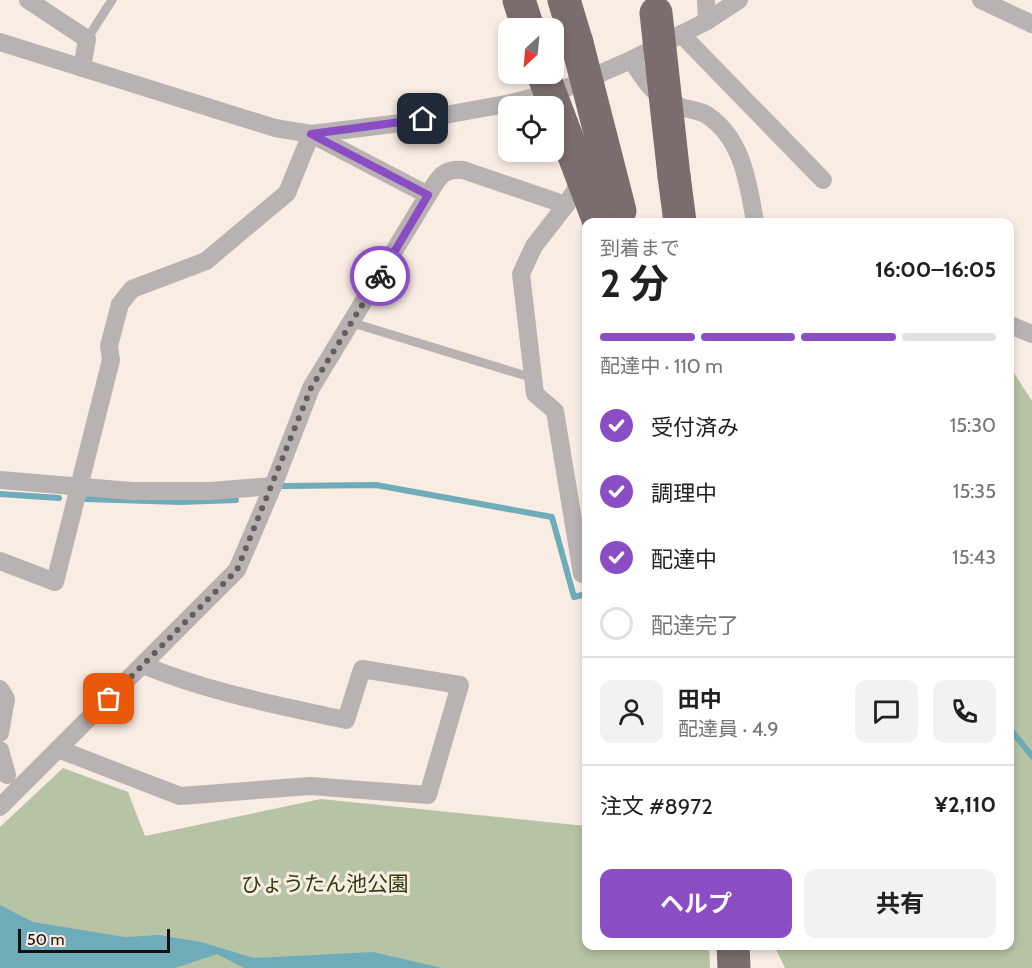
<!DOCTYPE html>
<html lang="ja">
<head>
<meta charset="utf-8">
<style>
	body { margin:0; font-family:Cabin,"Noto Sans JP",sans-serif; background:#f2f2f2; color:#202124; height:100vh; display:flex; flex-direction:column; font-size:22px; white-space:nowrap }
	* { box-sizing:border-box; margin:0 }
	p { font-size:20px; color:#757577 }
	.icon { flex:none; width:33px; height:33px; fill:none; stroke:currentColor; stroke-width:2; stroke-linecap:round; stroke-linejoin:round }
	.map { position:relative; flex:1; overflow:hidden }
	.side { position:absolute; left:582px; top:218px; width:432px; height:732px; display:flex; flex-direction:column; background:#fff; border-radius:12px; box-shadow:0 3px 9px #0003 }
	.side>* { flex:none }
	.needle { width:39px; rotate:206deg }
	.tools { position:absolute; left:498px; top:18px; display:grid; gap:12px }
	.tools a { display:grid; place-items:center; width:66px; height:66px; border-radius:12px; background:#fff; box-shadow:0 3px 9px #0003; font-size:30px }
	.scale { position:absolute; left:18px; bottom:15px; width:152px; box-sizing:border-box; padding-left:6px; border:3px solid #14100d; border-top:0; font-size:16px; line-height:21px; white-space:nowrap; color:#14100d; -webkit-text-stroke:4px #f9ece3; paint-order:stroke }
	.pin { position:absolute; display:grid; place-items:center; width:51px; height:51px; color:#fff; margin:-26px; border-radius:12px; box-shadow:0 3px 9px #0006 }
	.courier { position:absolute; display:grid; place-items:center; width:60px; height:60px; margin:-30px; border:4px solid #8a4dc3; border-radius:50%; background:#fff; color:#222; box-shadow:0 2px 8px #0007 }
	.summary em { font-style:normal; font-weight:700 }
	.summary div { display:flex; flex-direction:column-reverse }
	.summary { display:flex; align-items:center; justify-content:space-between; height:102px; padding:0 18px }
	h1 { font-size:39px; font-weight:700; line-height:45px }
	.bar { display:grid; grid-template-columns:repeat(4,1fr); gap:9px 6px; align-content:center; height:72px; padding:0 18px }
	.bar i { height:8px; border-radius:4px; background:#e0e0e0 }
	.bar .current { background:#8a4dc3 }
	.bar p { grid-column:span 4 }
	.line { display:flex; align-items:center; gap:15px; padding:0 18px; border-top:2px solid #e0e0e0 }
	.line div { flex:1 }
	.round { display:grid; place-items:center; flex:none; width:63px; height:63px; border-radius:12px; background:#f2f2f2 }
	ol { padding:0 18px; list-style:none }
	li { display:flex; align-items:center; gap:18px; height:66px }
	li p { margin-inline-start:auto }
	li .icon { padding:6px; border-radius:50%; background:#8a4dc3; color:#fff; stroke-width:4 }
	li:last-child { color:#757577 }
	li i { width:33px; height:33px; border:3px solid #e0e0e0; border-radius:50% }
	.action { display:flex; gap:12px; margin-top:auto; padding:12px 18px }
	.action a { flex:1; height:69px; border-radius:12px; background:#8a4dc3; color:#fff; font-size:24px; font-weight:700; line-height:69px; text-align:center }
	.action a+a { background:#f2f2f2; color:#202124 }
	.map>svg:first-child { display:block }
	.green { fill:#b6c3a5 }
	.water { fill:#6eacb9 }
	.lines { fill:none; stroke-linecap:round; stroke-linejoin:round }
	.stream { stroke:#6eacb9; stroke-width:6 }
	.lane { stroke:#b9b2b2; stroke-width:9 }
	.street { stroke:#b9b2b2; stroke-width:18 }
	.highway { stroke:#7b6c6d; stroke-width:33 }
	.highway-bridge { stroke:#7b6c6d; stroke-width:33 }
	.done { stroke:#645d58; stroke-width:6; stroke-dasharray:0 10.8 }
	.route { stroke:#8a4dc3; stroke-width:8 }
	.labels { text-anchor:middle; stroke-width:6; stroke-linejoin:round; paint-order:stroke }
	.park-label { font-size:21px; fill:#2d3e0a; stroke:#f9ece3 }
</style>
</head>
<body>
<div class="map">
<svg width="1032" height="968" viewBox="0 0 1032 968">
	<rect width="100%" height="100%" fill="#f9ece3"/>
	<g class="green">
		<path d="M 1010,367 L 1032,401 L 1032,968 L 785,968 L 774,945 L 1010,945 Z"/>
		<path d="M 63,768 L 128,792 L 145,836 L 321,799 L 586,826 L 586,945 L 709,945 L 710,968 L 0,968 L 0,827 Z"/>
	</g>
	<path class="water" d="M 0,905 L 33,922 L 125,937 L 159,935 L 201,942 L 254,958 L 373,952 L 442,968 L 244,968 L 217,954 L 175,968 L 0,968 Z"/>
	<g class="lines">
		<g class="stream">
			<path d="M 283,486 L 376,485 L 552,517 L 574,597 L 586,594"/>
			<path d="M 0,494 L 59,498"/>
			<path d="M 86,499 L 181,502 L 236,500"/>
			<path d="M 1010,729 L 1032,756"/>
		</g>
		<g class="lane">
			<path d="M 87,39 L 112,0"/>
			<path d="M 353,323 L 533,378"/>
		</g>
		<g class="street">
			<path d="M 28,0 L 87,39 L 82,68"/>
			<path d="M 706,0 L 707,21"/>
			<path d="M 981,0 L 1032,24"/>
			<path d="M 681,34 L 823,180"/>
			<path d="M 0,42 L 275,128 L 311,134 L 401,123 L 511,103 L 564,89 L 631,60 L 707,21 L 739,0"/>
			<path d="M 631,60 C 644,79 654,97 676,105 C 686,110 697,109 707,115 C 743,139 748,183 755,222"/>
			<path d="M 584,176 L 566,205 L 534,246 L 521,274 L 535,394 L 555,411 L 582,574 L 586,574"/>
			<path d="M 428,195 C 438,179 442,168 463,170 L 566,205"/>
			<path d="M 1010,325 L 1032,334"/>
			<path d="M 0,480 L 131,491 L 210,491 L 273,486 L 311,388 L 428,195 L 311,134"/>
			<path d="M 0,561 L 55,582 L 111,360 L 109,346 L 120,304 L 132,289 L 206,261 L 287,193 L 311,134"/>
			<path d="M 0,689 L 6,699 L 0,733"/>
			<path d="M 58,749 L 180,796 L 310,786 L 428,795 L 460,685 L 362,669 L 346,720 C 277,705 208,692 143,665"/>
			<path d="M 0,750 L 7,775"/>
			<path d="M 0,807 L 237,570 L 273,486"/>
		</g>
		<g class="highway">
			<path d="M 519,0 L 528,28"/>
			<path d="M 564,0 L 577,43"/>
			<path d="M 674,176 L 680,222"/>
			<path d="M 733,945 L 734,968"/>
		</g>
		<g class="highway-bridge">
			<path d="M 656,13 L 674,176"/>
			<path d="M 577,43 L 620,211"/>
			<path d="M 543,74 L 599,222"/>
		</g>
	</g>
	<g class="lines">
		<path class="done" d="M 109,699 L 237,570 L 311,388 L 380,276"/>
		<path class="route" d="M 380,276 L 428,195 L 311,134 L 423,119"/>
	</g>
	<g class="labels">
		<g class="park-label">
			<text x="325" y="891">ひょうたん池公園</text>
		</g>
	</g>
</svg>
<div class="tools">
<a><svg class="needle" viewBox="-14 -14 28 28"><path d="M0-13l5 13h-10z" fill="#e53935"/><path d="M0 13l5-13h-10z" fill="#757577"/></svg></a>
<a><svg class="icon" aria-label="locate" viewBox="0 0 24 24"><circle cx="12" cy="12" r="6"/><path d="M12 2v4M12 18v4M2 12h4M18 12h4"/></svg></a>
</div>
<div class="scale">50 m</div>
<div class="pin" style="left:109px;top:699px;background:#ea580c"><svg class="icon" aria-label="bag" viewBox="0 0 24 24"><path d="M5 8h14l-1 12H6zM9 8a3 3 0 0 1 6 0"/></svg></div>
<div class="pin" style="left:423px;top:119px;background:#1f2937"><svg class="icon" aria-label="home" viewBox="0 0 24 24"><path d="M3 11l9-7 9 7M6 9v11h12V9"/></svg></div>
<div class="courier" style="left:380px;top:276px"><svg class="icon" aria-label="bike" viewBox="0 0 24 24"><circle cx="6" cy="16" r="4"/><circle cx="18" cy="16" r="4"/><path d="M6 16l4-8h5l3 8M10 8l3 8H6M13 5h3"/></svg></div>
<section class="side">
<div class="summary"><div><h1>2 分</h1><p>到着まで</p></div><em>16:00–16:05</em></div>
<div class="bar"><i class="current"></i><i class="current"></i><i class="current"></i><i></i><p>配達中 · 110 m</p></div>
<ol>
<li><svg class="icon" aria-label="check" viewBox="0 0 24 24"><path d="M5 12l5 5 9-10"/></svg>受付済み<p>15:30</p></li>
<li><svg class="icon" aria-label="check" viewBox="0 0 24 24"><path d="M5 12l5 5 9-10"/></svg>調理中<p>15:35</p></li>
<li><svg class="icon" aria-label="check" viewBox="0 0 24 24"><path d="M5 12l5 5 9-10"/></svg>配達中<p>15:43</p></li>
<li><i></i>配達完了</li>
</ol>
<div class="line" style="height:108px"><a class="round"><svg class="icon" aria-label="person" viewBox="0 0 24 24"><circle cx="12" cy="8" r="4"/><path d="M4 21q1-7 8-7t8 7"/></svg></a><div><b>田中</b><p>配達員 · 4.9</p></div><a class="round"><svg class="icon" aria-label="chat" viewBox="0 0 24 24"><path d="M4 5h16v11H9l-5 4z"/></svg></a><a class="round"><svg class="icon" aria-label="phone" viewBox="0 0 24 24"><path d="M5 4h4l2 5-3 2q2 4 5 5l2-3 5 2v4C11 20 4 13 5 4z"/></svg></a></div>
<div class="line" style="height:78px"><div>注文 #8972</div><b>¥2,110</b></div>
<div class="action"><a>ヘルプ</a><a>共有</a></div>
</section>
</div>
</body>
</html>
